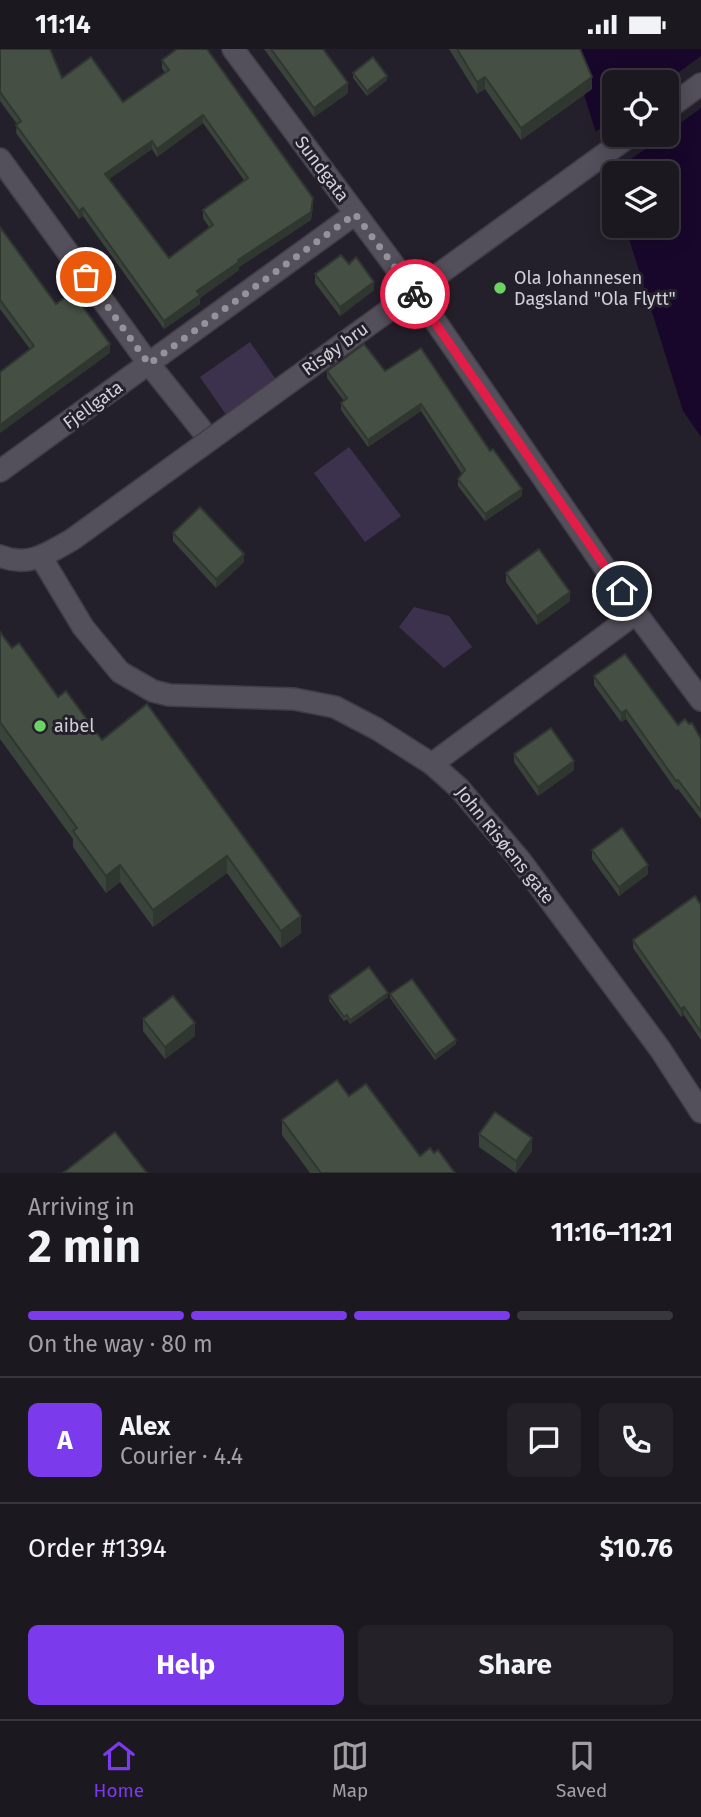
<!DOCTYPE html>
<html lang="en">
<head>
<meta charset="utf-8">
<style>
	body { margin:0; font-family:"Fira Sans",sans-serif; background:#242129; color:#f1f3f6; height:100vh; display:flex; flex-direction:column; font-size:26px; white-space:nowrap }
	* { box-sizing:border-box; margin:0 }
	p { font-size:23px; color:#a0a0a5 }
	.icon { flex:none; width:38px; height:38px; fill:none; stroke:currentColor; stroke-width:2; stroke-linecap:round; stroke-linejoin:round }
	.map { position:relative; height:1124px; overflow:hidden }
	.side { display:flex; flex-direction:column; background:#1b1820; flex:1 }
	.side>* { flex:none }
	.buttons { position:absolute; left:602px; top:21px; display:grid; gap:14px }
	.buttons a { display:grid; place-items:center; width:77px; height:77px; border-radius:10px; background:#1b1820; box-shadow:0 4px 18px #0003,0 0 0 2px #39373e; font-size:35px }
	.pin { position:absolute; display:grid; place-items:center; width:60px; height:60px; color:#fff; margin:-30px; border:4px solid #fff; border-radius:50%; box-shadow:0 2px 7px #0007 }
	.courier { position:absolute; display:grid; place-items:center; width:70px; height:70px; margin:-35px; border:5px solid #e11d48; border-radius:50%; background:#fff; color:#222; box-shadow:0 2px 9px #0007 }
	.summary em { font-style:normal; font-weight:700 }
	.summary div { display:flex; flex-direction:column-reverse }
	.summary { display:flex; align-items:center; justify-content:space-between; height:119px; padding:0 28px }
	h1 { font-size:46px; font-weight:700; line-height:52px }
	.bar { display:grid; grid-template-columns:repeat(4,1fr); gap:10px 7px; align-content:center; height:84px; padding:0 28px }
	.bar i { height:9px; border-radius:5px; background:#39373e }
	.bar .on { background:#7c3aed }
	.bar p { grid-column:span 4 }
	.line { display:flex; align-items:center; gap:18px; padding:0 28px; border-top:2px solid #39373e }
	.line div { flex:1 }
	.round { display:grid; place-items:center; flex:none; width:74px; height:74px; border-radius:10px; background:#242129 }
	.action { display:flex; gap:14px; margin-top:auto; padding:14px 28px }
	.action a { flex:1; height:80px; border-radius:10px; background:#7c3aed; color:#fff; font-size:28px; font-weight:700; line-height:80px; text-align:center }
	.action a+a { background:#242129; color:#f1f3f6 }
	.status { display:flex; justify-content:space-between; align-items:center; height:49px; padding:0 35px; background:#1b1820; direction:ltr }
	.status svg { height:19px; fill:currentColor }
	.dock { display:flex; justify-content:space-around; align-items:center; height:98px; border-top:2px solid #39373e; background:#1b1820; font-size:19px; color:#a0a0a5 }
	.dock a { display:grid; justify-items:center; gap:4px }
	.dock .on { color:#7c3aed }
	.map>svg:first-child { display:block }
	.green { fill:#3d324e }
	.water { fill:#18072b; fill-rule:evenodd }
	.pier { fill:#24202b }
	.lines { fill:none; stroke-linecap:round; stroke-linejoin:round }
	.minor-casing { stroke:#403d46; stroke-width:24 }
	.secondary-casing { stroke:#403d46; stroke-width:24 }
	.minor { stroke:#534f5b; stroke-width:21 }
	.secondary { stroke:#534f5b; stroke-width:21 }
	.secondary-bridge-casing { stroke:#403d46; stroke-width:24; stroke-linecap:butt }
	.secondary-bridge { stroke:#534f5b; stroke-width:21 }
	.wall { fill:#3b443a; fill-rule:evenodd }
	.shaded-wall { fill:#303730 }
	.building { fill:#454f44; stroke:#303730; stroke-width:2; fill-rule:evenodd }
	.done { stroke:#95929b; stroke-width:7; stroke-dasharray:0 12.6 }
	.route { stroke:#e11d48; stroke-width:9 }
	.poi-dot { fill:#6cd362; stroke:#24202b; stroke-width:2.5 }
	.labels { text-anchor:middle; stroke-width:6; stroke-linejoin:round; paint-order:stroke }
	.street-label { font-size:18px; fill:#d2d0d7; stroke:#24202b }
	.poi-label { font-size:18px; fill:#d2d0d7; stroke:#24202b; text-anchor:start }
</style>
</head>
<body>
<div class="status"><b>11:14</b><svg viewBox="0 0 49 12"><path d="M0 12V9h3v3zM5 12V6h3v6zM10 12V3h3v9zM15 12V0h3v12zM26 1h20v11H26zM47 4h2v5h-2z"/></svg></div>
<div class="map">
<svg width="701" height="1124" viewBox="0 0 701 1124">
	<rect width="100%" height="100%" fill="#24202b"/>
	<g class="green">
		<path d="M 250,293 L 279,335 L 229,370 L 200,328 Z"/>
		<path d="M 349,398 L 401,467 L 365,493 L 314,424 Z"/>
		<path d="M 414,558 L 449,567 L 472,598 L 444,619 L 399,578 Z"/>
	</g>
	<path class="water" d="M 570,0 L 701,0 L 701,388 L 683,362 L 625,177 L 667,177 L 667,124 L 614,124 L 614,142 ZM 614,33 L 667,33 L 667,86 L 614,86 Z"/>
	<g class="pier">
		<path d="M 701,7 L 701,59 L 667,84 L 667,33 L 665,33 Z"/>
		<path d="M 614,69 L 614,86 L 665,86 L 606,128 L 593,85 Z"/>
	</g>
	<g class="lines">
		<defs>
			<g id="minor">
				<path d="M 233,0 L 429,263 L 636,564 L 701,651"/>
				<path d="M 0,110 L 149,315 L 201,380"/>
				<path d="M 0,422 L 355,165"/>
				<path d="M 41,508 L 83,578 L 120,623 L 153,642 L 169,646 L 294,650 L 335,658 L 377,680 L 432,715 L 459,739 L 520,811 L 660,1000 L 701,1063"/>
				<path d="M 432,715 L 636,564"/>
			</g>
			<g id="secondary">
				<path d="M 667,60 L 701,35"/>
				<path d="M 0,507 C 28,519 49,504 73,490"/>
			</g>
		</defs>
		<use href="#minor" class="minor-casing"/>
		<use href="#secondary" class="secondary-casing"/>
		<use href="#minor" class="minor"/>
		<use href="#secondary" class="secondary"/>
		<defs>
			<path id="secondary-bridge" d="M 73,490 L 631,86"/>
		</defs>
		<use href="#secondary-bridge" class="secondary-bridge-casing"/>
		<use href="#secondary-bridge" class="secondary-bridge"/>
	</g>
	<g class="wall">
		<path d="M 0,0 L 62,29 L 123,53 L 165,24 L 162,19 L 162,11 L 313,157 L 311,171 L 239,218 L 239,221 L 200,249 L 200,255 L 164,280 L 83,167 L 79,170 L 16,84 L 17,75 L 0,52 ZM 203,74 L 244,131 L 203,161 L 203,169 L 209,178 L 169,209 L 109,130 L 152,100 L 157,108 Z"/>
		<path d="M 264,0 L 323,0 L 348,44 L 314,68 Z"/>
		<path d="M 449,0 L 580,0 L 592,40 L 521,91 L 485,40 L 477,45 Z"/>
		<path d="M 353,24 L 387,31 L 367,47 L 353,29 Z"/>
		<path d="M 0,178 L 56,255 L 110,304 L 30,300 L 0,260 Z"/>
		<path d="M 349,215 L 374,241 L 340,267 L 315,234 L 315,225 Z"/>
		<path d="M 327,322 L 385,322 L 490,402 L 522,447 L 485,472 L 458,437 L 458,430 L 462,425 L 421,362 L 368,398 L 341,361 L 341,354 L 344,352 L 327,329 Z"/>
		<path d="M 173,484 L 244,513 L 216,539 L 173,492 Z"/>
		<path d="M 506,524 L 570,552 L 537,576 L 506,533 Z"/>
		<path d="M 0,583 L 12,599 L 58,648 L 102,691 L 147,655 L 301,884 L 281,899 L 227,824 L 153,878 L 120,833 L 106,844 L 73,798 L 73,790 L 0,690 Z"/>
		<path d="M 594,627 L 701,690 L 701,770 L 678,740 L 676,741 L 626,670 L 621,673 L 594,636 Z"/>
		<path d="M 514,705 L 574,721 L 538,747 L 514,713 Z"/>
		<path d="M 592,801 L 648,825 L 619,847 L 592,810 Z"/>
		<path d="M 701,856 L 701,991 L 684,966 L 681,968 L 633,899 L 633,891 Z"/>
		<path d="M 390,945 L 456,995 L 435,1011 L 390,949 Z"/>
		<path d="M 329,947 L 388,948 L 350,975 L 347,970 L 344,972 L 329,952 Z"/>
		<path d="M 143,970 L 195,987 L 165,1010 L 143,982 Z"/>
		<path d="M 349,1047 L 420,1107 L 434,1104 L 455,1124 L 310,1124 L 282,1086 L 282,1071 Z"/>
		<path d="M 479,1085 L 532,1102 L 516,1124 L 479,1098 Z"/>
	</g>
	<g class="shaded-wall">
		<path d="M 387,27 L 387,31 L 367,47 L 367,42 Z"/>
		<path d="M 485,28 L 485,40 L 477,45 L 477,33 Z"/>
		<path d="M 592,28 L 592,40 L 521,91 L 521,79 Z"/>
		<path d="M 348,34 L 348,44 L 314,68 L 314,59 Z"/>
		<path d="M 203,66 L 203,74 L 157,108 L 157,100 Z"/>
		<path d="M 152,92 L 152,100 L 105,133 L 105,125 Z"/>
		<path d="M 313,149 L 311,171 L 239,218 L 239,221 L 200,249 L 200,255 L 164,280 L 164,272 L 197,242 L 238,211 Z"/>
		<path d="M 83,159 L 83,167 L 79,170 L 79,162 Z"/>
		<path d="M 374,233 L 374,241 L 340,267 L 340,258 Z"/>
		<path d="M 110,295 L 110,304 L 0,384 L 0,376 Z"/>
		<path d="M 421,355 L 421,362 L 368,398 L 368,391 Z"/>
		<path d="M 522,440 L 522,447 L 485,472 L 485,465 Z"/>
		<path d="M 244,505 L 244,513 L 216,539 L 216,530 Z"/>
		<path d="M 570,543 L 570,552 L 537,576 L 537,567 Z"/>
		<path d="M 626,661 L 626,670 L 621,673 L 621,664 Z"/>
		<path d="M 574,712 L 574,721 L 538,747 L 538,738 Z"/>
		<path d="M 227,807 L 227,824 L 153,878 L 153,861 Z"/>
		<path d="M 120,816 L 120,833 L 106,844 L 106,827 Z"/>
		<path d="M 648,816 L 648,825 L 619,847 L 619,838 Z"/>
		<path d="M 301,867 L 301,884 L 281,899 L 281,882 Z"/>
		<path d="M 388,944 L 388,948 L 350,975 L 350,971 Z"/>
		<path d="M 684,958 L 684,966 L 681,968 L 681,960 Z"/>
		<path d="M 195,974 L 195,987 L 165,1010 L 165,998 Z"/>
		<path d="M 456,991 L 456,995 L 435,1011 L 435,1006 Z"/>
		<path d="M 532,1089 L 532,1102 L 516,1124 L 516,1112 Z"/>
	</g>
	<g class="building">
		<path d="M 0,0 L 50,0 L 62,29 L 91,8 L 123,53 L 169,21 L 162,11 L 177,0 L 207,0 L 313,149 L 311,163 L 238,211 L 239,213 L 197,242 L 200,246 L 164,272 L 83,159 L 79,162 L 16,76 L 21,72 L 0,43 ZM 203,66 L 248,129 L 203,161 L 213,176 L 169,209 L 105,125 L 152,92 L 157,100 Z"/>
		<path d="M 271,0 L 323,0 L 348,34 L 314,59 Z"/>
		<path d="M 457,0 L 580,0 L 592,28 L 521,79 L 485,28 L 477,33 Z"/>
		<path d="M 373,8 L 387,27 L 367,42 L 353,24 Z"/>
		<path d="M 0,178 L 56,255 L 72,243 L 110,295 L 0,376 L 0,323 L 34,297 L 0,251 Z"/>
		<path d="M 341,206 L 349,215 L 356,208 L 374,233 L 340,258 L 315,225 Z"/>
		<path d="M 364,295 L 385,322 L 421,299 L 490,402 L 493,400 L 522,440 L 485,465 L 458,430 L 465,421 L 421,355 L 368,391 L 341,354 L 347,349 L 327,322 Z"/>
		<path d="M 200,458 L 244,505 L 216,530 L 173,484 Z"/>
		<path d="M 539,500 L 570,543 L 537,567 L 506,524 Z"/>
		<path d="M 0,583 L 12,599 L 19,594 L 58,648 L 66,642 L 102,691 L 147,655 L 301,867 L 281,882 L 227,807 L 153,861 L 120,816 L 106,827 L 73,782 L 77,779 L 0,673 Z"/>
		<path d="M 625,605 L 678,676 L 685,670 L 689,675 L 692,674 L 701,690 L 701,762 L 678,731 L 676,732 L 626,661 L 621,664 L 594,627 Z"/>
		<path d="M 551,679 L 574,712 L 538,738 L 514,705 Z"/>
		<path d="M 622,779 L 648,816 L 619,838 L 592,801 Z"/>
		<path d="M 695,847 L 701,856 L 701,983 L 684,958 L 681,960 L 633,891 Z"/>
		<path d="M 369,918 L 388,944 L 350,971 L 347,966 L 344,968 L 329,947 Z"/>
		<path d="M 412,930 L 456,991 L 435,1006 L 390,945 Z"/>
		<path d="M 173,947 L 195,974 L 165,998 L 143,970 Z"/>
		<path d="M 337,1031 L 349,1047 L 366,1035 L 420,1107 L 430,1099 L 434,1104 L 438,1101 L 455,1124 L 321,1124 L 282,1071 Z"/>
		<path d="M 495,1063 L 532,1089 L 516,1112 L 479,1085 Z"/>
		<path d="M 115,1083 L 147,1124 L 63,1124 Z"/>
	</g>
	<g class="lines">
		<path class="done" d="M 86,228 L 149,315 L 355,165 L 415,245"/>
		<path class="route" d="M 415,245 L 622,542"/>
	</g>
	<g class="poi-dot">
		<circle cx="500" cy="239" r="7"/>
		<circle cx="40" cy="677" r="7"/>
	</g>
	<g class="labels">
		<g class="street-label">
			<text transform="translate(322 120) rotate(53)" y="6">Sundgata</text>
			<text transform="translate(335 300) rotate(-36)" y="6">Risøy bru</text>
			<text transform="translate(93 356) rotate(-36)" y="6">Fjellgata</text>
			<text transform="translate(505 796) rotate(51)" y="6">John Risøens gate</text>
		</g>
		<g class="poi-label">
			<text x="514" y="235">Ola Johannesen<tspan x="514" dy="21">Dagsland "Ola Flytt"</tspan></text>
			<text x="54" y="683">aibel</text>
		</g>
	</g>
</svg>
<div class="buttons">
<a><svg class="icon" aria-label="locate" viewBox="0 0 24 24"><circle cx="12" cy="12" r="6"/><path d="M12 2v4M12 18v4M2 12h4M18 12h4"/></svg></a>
<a><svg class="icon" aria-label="layers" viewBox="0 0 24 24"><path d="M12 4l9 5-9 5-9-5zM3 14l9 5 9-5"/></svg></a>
</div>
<div class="pin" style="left:86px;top:228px;background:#ea580c"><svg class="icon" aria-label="bag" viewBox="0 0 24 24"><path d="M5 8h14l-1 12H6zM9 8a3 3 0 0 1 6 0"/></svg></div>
<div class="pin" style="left:622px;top:542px;background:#1f2937"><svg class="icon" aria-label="home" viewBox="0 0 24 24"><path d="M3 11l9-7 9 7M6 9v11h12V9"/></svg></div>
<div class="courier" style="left:415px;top:245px"><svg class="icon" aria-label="bike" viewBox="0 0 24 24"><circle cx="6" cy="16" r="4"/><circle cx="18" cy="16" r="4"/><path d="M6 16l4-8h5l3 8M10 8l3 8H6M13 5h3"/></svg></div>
</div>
<section class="side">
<div class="summary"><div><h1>2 min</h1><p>Arriving in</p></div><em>11:16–11:21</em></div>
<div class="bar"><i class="on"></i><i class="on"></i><i class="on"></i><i></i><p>On the way · 80 m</p></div>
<div class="line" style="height:126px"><b class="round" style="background:#7c3aed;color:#fff">A</b><div><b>Alex</b><p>Courier · 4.4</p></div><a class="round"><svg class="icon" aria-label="chat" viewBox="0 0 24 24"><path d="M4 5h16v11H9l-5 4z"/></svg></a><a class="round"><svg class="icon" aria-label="phone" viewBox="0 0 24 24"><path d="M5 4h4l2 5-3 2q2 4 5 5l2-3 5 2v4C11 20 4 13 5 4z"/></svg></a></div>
<div class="line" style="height:91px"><div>Order #1394</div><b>$10.76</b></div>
<div class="action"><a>Help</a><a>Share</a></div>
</section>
<nav class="dock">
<a class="on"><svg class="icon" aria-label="home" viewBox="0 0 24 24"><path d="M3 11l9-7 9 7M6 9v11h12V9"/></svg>Home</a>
<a><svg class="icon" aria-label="map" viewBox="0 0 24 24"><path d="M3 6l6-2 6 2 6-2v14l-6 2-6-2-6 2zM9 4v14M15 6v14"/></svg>Map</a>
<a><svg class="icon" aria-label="saved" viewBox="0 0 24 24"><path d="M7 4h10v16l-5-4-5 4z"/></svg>Saved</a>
</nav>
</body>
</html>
